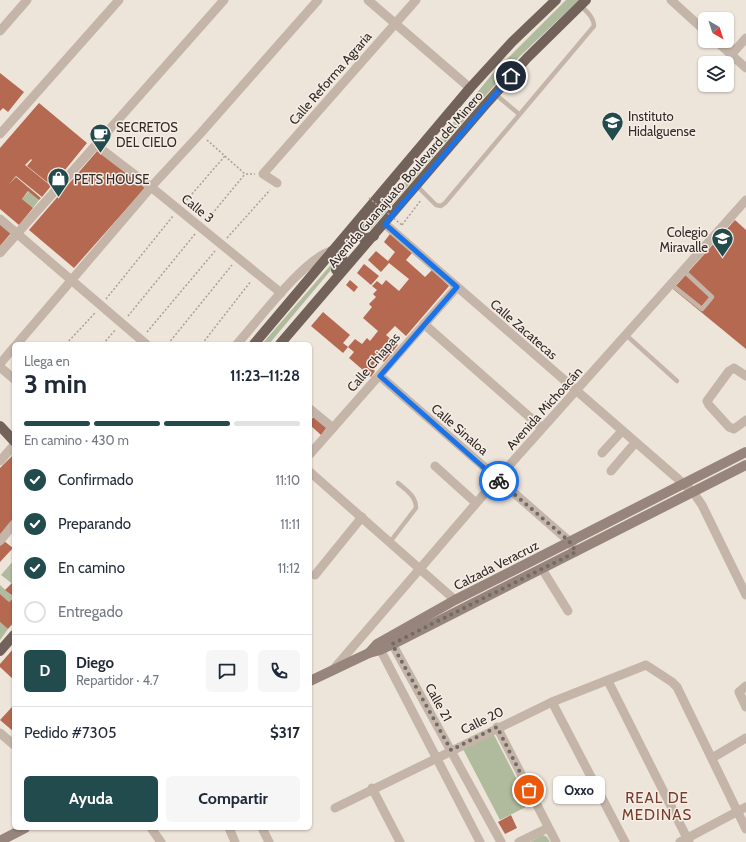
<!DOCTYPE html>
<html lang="es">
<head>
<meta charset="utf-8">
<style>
	body { margin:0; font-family:Cabin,sans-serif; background:#f6f6f7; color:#1f2937; height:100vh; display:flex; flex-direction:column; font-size:15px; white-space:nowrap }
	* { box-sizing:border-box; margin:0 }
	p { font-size:13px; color:#747a83 }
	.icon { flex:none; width:22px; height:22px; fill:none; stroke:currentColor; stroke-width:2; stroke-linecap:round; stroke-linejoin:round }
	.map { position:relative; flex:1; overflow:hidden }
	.panel { position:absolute; left:12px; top:342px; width:300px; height:488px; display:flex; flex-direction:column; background:#fff; border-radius:6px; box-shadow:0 1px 3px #0004 }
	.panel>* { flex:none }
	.needle { width:26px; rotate:141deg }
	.buttons { position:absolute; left:698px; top:12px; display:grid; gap:8px }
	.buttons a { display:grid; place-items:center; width:36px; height:36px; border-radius:6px; background:#fff; box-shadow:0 1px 3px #0004; font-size:20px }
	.pin { position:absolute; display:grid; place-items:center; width:34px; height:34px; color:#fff; margin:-17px; border:2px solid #fff; border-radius:50%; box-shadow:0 1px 4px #0007 }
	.courier { position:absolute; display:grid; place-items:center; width:40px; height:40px; margin:-20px; border:3px solid #1a73e8; border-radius:50%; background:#fff; color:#222; box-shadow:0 1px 5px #0007 }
	.bubble { position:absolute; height:28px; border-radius:6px; background:#fff; box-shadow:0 1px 3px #0004; font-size:13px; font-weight:800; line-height:28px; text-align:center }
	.overview em { font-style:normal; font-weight:800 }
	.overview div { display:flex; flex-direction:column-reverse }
	.overview { display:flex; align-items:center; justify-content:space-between; height:68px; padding:0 12px }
	h1 { font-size:26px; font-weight:800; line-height:30px }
	.bar { display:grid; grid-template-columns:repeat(4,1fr); gap:6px 4px; align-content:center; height:48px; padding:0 12px }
	.bar i { height:5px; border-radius:3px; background:#e0e1e3 }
	.bar .on { background:#224b4d }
	.bar p { grid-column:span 4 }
	.line { display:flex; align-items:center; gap:10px; padding:0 12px; border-top:1px solid #e0e1e3 }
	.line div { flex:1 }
	.round { display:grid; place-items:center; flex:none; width:42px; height:42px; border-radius:6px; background:#f6f6f7 }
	ol { padding:0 12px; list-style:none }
	li { display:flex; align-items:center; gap:12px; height:44px }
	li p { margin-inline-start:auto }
	li .icon { padding:4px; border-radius:50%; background:#224b4d; color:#fff; stroke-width:4 }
	li:last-child { color:#747a83 }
	li i { width:22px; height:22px; border:2px solid #e0e1e3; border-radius:50% }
	.button { display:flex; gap:8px; margin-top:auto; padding:8px 12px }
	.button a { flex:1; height:46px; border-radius:6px; background:#224b4d; color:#fff; font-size:16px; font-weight:800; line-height:46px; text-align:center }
	.button a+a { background:#f6f6f7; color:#1f2937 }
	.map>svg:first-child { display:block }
	.green { fill:#b0ba9d }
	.building { fill:#b56951 }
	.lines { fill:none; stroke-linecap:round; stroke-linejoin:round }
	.path { stroke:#af9f93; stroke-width:1.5; stroke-dasharray:2 2; stroke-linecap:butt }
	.lane { stroke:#c4b5a8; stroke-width:4.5 }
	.street { stroke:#c4b5a8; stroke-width:9 }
	.secondary { stroke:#97847a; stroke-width:10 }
	.primary { stroke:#72625a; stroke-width:10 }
	.path-bridge { stroke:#af9f93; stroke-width:1.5; stroke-dasharray:2 2; stroke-linecap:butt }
	.done { stroke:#736b66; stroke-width:4; stroke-dasharray:0 7.2 }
	.route { stroke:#1a73e8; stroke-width:5 }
	.labels { text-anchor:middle; stroke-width:3; stroke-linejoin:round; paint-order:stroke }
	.street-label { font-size:13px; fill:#322a27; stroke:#f6eee6 }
	.poi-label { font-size:13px; fill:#322a27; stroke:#f6eee6; text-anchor:start }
	.quarter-label { font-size:15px; letter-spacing:1px; fill:#763d2b; stroke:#f6eee6 }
</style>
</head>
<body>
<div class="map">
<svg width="746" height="842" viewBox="0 0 746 842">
	<rect width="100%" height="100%" fill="#ede4da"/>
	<g class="green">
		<path d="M 566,0 L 579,0 L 518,58 L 369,231 L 365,231 L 493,73 Z"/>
		<path d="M 29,191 L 39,200 L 33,208 L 22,199 Z"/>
		<path d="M 335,260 L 337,262 L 331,270 L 269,344 L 262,344 Z"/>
		<path d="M 14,560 L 14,585 L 1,575 Z"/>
		<path d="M 0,585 L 13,597 L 9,602 L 0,594 Z"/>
		<path d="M 0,622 L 8,629 L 0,640 Z"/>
		<path d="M 493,733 L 530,805 L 500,820 L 463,749 Z"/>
		<path d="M 543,835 L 547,837 L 550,842 L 530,842 Z"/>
	</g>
	<g class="building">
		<path d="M 0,73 L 24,92 L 8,112 L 3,108 L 0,111 Z"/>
		<path d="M 39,103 L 87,143 L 52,186 L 27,166 L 32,160 L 26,154 L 31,159 L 25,165 L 51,186 L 42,197 L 16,176 L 9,184 L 16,177 L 41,198 L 39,200 L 28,191 L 22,199 L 33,208 L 19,225 L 0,209 L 0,148 Z"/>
		<path d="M 98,150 L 145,188 L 74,268 L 29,230 Z"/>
		<path d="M 735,220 L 746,230 L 746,349 L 673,289 Z"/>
		<path d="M 0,224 L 11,233 L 0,246 Z"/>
		<path d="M 390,234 L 412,253 L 406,260 L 425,277 L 432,270 L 449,286 L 406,336 L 395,326 L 386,335 L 398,345 L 384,362 L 379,358 L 371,368 L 375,371 L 371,377 L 349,358 L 354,352 L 348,347 L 343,353 L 311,326 L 323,312 L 350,335 L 343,343 L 348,347 L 355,339 L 362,344 L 367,338 L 370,341 L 378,331 L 363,318 L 372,307 L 369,304 L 376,297 L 373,294 L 377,290 L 372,286 L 377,281 L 382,285 L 386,280 L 399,291 L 409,279 L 389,263 L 381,272 L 368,260 L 376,251 L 388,261 L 395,252 L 384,242 Z"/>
		<path d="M 364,264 L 379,276 L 371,285 L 357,273 Z"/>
		<path d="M 350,280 L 358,287 L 354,292 L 346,285 Z"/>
		<path d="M 315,415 L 327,427 L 321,435 L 310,425 L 310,421 Z"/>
		<path d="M 14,454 L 14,519 L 0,536 L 0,468 Z"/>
		<path d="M 4,541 L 13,548 L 0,562 L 0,546 Z"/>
		<path d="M 12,583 L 14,585 L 14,622 L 8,629 L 0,622 L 0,594 L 9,602 L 14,597 L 5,590 Z"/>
		<path d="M 14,648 L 14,680 L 0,667 L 0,664 Z"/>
		<path d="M 12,707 L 14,709 L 14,732 L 0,720 Z"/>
		<path d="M 511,815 L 517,828 L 505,834 L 498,822 Z"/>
	</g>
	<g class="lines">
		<g class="path">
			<path d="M 207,140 L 245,174 L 255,174"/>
			<path d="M 184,203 L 225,156"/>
			<path d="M 207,220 L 245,174"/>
			<path d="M 402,225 L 421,200"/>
			<path d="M 227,238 L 270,190"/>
			<path d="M 106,299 L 173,216"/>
			<path d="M 128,316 L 195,234"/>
			<path d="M 147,332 L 215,251"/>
			<path d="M 66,344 L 95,313"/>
			<path d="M 103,344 L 116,329"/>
			<path d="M 168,344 L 232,265"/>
			<path d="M 202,344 L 251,281"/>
		</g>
		<g class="lane">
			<path d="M 495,94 L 519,114"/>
			<path d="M 417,186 L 436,205 L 441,206 L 445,203 L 594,26 C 594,17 586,11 580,5"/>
			<path d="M 672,285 L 702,309 L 712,297 L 684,271"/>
			<path d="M 626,335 L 677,381"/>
			<path d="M 390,542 L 416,508 C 416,496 406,490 398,483"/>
		</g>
		<g class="street">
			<path d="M 368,0 L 470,88"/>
			<path d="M 671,0 L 705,31"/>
			<path d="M 0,31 L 27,0"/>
			<path d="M 716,41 L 746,68"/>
			<path d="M 731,55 L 746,38"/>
			<path d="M 0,134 L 119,0"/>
			<path d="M 96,145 L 151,187 L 281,293"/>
			<path d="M 277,183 L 263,174 L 416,0"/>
			<path d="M 0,219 L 146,344"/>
			<path d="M 385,224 L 693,492 L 702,505 L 746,595"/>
			<path d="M 0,253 L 224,0"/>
			<path d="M 424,324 L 542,428"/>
			<path d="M 17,344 L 151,187 L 200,134 L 318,0"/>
			<path d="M 237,344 C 257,322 306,256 332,251"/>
			<path d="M 0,364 L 14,347"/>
			<path d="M 0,367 L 14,379"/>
			<path d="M 380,376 L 569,541 L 576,552"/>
			<path d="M 746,376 L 734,368 L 729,371 L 707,401 L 709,405 L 729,427 L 734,429 L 746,420"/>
			<path d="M 310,409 L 333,428"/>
			<path d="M 602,453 L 622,431"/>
			<path d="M 310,454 L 457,287"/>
			<path d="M 0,461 L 14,445"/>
			<path d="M 435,466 L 476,503"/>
			<path d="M 611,471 L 635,443"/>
			<path d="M 310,472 L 455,600"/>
			<path d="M 0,541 L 14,524"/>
			<path d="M 542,569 L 568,611"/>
			<path d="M 315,575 L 362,517"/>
			<path d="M 389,638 L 501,842"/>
			<path d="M 378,645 L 480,842"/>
			<path d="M 332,671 L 497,479 L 746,200"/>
			<path d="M 608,681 L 689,842"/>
			<path d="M 746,686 L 739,692 L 746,707"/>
			<path d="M 552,702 L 625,842"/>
			<path d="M 497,727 L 556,842"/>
			<path d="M 0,733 L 14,745"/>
			<path d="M 712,758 L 746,738"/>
			<path d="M 372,788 L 400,842"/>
			<path d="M 335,808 L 552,702 L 646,665 L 672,682 L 677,687 L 746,829"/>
			<path d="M 151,828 L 161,842"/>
			<path d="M 229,828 L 235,842"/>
			<path d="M 262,828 L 269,842"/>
			<path d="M 519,842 L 548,828"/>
			<path d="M 680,842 L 746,807"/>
		</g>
		<g class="secondary">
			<path d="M 369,653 L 377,644 L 455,600 L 746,452"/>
			<path d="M 310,681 L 369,653 L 380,650 L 399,641 L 746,465"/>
			<path d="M 0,841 L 25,828"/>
		</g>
		<g class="primary">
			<path d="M 374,236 L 364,239 L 359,234 L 359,230 L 387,197"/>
			<path d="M 332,251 C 339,251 341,254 343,260 L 336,270"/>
			<path d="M 254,344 L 470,88 L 512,42 L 556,0"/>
			<path d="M 280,344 L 485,105 L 527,58 L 586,0"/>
			<path d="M 0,426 L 14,441"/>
			<path d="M 0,651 L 14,635"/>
		</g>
		<path class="path-bridge" d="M 369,198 L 402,225"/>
	</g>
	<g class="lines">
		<path class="done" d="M 499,481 L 569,541 L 576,552 L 392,644 L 451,750 L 497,727 L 529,790"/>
		<path class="route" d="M 499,481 L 380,376 L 457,287 L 385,224 L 511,76"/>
	</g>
	<defs>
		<symbol id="school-pin" viewBox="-11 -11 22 30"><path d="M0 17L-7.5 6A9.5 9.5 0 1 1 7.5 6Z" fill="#224b4d" stroke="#f6eee6"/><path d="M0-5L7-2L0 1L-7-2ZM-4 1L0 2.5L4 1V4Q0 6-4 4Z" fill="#fff"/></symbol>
		<symbol id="cafe-pin" viewBox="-11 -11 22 30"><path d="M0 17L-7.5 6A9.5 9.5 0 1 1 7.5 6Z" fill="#224b4d" stroke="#f6eee6"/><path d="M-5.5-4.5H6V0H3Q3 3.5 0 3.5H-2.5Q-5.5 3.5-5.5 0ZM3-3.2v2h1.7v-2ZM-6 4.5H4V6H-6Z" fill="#fff"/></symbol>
		<symbol id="shop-pin" viewBox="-11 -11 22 30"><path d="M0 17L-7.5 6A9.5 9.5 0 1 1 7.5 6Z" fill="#224b4d" stroke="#f6eee6"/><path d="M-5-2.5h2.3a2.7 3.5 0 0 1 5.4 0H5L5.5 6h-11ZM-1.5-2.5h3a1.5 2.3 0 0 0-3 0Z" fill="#fff"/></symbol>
	</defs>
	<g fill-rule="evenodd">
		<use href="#school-pin" x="600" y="110" width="25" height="34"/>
		<use href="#cafe-pin" x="88" y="122" width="25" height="34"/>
		<use href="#shop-pin" x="46" y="166" width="25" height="34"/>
		<use href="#school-pin" x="710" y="226" width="25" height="34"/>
	</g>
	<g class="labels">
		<g class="street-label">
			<text transform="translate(330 78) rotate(-49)" y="5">Calle Reforma Agraria</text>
			<text transform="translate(405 179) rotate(-49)" y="5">Avenida Guanajuato Boulevard del Minero</text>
			<text transform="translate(198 208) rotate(39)" y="5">Calle 3</text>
			<text transform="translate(524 329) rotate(41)" y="5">Calle Zacatecas</text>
			<text transform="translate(373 362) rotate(-49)" y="5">Calle Chiapas</text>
			<text transform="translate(544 408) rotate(-48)" y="5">Avenida Michoacán</text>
			<text transform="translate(460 429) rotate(41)" y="5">Calle Sinaloa</text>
			<text transform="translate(496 565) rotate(-27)" y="5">Calzada Veracruz</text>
			<text transform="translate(439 702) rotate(61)" y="5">Calle 21</text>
			<text transform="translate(482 720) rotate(-26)" y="5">Calle 20</text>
		</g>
		<g class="poi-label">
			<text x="628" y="121">Instituto<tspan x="628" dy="15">Hidalguense</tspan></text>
			<text x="116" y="132">SECRETOS<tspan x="116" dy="15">DEL CIELO</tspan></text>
			<text x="74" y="184">PETS HOUSE</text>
			<text x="708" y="237" text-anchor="end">Colegio<tspan x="708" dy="15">Miravalle</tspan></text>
		</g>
		<g class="quarter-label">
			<text x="657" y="803">REAL DE<tspan x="657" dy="17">MEDINAS</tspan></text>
		</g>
	</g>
</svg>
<div class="buttons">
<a><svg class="needle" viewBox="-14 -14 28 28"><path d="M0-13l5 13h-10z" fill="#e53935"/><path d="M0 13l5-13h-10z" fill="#747a83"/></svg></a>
<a><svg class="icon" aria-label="layers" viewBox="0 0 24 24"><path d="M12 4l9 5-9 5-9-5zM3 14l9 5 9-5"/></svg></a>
</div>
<div class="pin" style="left:529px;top:790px;background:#ea580c"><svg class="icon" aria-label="bag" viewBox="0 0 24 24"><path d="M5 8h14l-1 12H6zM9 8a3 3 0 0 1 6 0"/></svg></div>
<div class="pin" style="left:511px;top:76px;background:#1f2937"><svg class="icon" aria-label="home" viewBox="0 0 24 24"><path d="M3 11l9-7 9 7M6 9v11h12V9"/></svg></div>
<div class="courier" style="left:499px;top:481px"><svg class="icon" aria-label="bike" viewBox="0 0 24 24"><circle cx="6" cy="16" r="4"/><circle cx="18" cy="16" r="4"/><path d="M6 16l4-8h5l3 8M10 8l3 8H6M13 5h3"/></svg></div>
<div class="bubble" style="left:553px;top:776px;width:52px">Oxxo</div>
<section class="panel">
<div class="overview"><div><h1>3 min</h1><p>Llega en</p></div><em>11:23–11:28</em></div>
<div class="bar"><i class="on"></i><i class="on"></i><i class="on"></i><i></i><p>En camino · 430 m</p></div>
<ol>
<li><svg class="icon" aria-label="check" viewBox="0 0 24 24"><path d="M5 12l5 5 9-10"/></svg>Confirmado<p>11:10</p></li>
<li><svg class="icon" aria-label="check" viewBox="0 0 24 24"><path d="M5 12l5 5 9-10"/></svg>Preparando<p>11:11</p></li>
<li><svg class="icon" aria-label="check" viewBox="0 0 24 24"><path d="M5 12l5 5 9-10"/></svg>En camino<p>11:12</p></li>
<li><i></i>Entregado</li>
</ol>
<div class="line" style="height:72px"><b class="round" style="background:#224b4d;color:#fff">D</b><div><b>Diego</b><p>Repartidor · 4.7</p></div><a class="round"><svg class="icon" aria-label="chat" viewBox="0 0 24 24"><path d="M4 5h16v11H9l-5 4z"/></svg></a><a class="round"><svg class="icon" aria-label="phone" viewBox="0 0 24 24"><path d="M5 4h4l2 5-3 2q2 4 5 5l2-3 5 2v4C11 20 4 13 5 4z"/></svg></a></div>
<div class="line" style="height:52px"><div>Pedido #7305</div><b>$317</b></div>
<div class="button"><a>Ayuda</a><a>Compartir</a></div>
</section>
</div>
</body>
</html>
